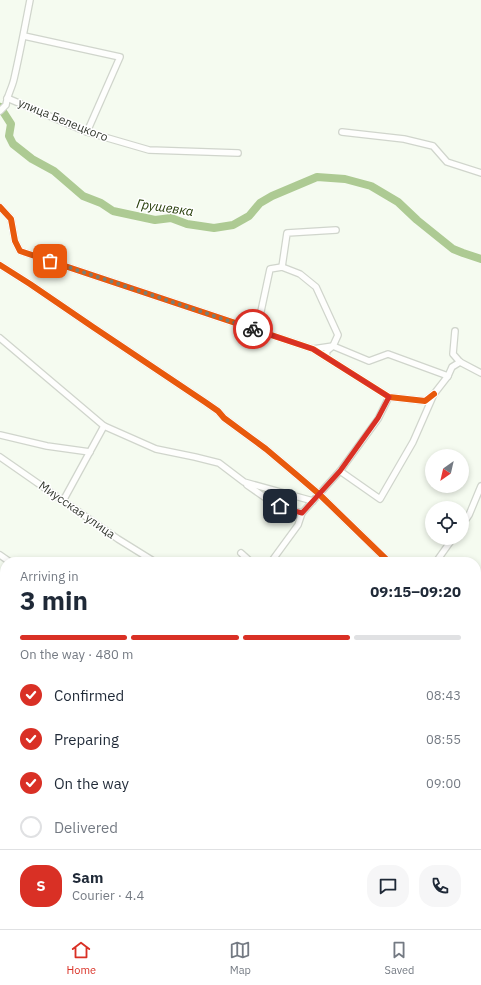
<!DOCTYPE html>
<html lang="en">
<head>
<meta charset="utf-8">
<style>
	body { margin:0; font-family:"IBM Plex Sans",sans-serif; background:#f6f6f7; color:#1f2937; height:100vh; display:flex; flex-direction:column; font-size:15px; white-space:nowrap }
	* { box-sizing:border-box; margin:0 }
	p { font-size:13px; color:#747a83 }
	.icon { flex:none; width:22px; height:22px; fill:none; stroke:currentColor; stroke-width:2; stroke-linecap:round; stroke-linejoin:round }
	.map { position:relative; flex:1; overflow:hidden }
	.side { position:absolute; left:0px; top:557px; width:481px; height:372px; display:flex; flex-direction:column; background:#fff; border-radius:16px 16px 0 0; box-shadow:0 2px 6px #0003 }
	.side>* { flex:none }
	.needle { width:26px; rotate:214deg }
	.fabs { position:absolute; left:425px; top:449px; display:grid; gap:8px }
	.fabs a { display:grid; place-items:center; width:44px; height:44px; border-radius:50%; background:#fff; box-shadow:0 2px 6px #0003; font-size:20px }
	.pin { position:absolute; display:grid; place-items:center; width:34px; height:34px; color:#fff; margin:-17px; border-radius:8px; box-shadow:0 2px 6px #0006 }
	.courier { position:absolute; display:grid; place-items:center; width:40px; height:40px; margin:-20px; border:3px solid #d93025; border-radius:50%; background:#fff; color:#222; box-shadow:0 1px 5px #0007 }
	.head em { font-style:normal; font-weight:700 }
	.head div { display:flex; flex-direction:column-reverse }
	.head { display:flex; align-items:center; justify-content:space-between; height:68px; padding:0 20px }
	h1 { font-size:26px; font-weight:700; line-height:30px }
	.bar { display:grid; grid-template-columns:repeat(4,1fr); gap:6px 4px; align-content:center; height:48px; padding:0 20px }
	.bar i { height:5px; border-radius:3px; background:#e0e1e3 }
	.bar .selected { background:#d93025 }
	.bar p { grid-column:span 4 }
	.line { display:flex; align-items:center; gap:10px; padding:0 20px; border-top:1px solid #e0e1e3 }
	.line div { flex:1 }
	.round { display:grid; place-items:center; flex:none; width:42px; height:42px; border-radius:16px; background:#f6f6f7 }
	ol { padding:0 20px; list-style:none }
	li { display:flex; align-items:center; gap:12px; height:44px }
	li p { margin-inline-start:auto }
	li .icon { padding:4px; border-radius:50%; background:#d93025; color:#fff; stroke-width:4 }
	li:last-child { color:#747a83 }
	li i { width:22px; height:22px; border:2px solid #e0e1e3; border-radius:50% }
	.dock { display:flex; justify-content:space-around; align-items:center; height:56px; border-top:1px solid #e0e1e3; background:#fff; font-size:11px; color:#747a83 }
	.dock a { display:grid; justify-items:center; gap:2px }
	.dock .selected { color:#d93025 }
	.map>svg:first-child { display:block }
	.forest { fill:#c5ddaf }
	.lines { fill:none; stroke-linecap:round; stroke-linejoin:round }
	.river { stroke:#adca93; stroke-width:8 }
	.minor-casing { stroke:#d0d5cc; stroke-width:8 }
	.minor { stroke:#fefefd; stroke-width:5.5 }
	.cycleway-casing { stroke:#fff; stroke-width:8 }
	.cycleway { stroke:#e8590c; stroke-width:6 }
	.done { stroke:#787e74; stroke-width:4; stroke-dasharray:0 7.2 }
	.route { stroke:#d93025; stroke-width:5 }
	.labels { text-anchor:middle; stroke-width:3; stroke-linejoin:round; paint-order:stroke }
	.street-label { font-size:12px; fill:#353a31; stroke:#fff }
	.water-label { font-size:13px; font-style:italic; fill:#233b05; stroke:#fff }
</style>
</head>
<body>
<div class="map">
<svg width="481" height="929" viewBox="0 0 481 929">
	<rect width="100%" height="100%" fill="#f5fbf0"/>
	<path class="forest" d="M 0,743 L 5,745 L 5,924 L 153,924 L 133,929 L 0,929 Z"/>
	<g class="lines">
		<path class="river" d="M 0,107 L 11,124 L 9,136 L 13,144 L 32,159 L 54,171 L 83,196 L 101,203 L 113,211 L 155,220 L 171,218 L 187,224 L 214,228 L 233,225 L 249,216 L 260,203 L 272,196 L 317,177 L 345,179 L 371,186 L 398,202 L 417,220 L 453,249 L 463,253 L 481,259"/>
		<defs>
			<g id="minor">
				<path d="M 24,36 L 120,57 L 87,132"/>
				<path d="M 7,98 L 87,132 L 149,150 L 238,153"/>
				<path d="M 0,111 L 6,105 C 7,96 12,88 14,79 C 20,53 25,26 30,0"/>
				<path d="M 342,132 L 404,139 L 433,146 L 447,162 L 481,173"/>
				<path d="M 0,207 L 11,219 L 15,241 L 20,251 L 313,349 L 389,397 L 425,401 L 434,394"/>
				<path d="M 0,265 L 30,284 L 93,327 L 205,402 L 218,411 L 224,418 L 266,449 L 298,476 L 319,494 L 389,562"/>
				<path d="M 282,267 L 287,233 L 336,230"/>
				<path d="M 257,330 L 270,269 L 282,267 L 300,274 L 316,287 L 338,335 L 333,346 L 327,351 L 326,357"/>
				<path d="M 455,331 L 453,354 L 460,362 L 481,373"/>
				<path d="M 0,338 L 104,426 L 156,449 L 195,457 L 219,463 L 244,482 L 313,501"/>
				<path d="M 313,349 L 333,346 L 369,361 L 388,354 L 448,376"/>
				<path d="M 0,435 L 47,446 L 90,452"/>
				<path d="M 0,457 L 118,539 L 155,562"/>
				<path d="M 340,471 L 380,499 L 413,442 L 434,394 L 448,376 L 452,367 L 460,362"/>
				<path d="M 247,485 L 270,501 L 291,510 L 302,513"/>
				<path d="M 63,501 L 104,426"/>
				<path d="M 462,525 L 469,515 L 481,486"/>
				<path d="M 241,553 L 251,562"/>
				<path d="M 0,555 L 10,562"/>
				<path d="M 271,562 L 298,525 L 302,513 L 340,471 L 378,419 L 389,397"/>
				<path d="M 436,562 L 453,538"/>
				<path d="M 476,602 L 481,604"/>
				<path d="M 476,644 L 481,649"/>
				<path d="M 0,721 L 5,722"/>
				<path d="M 476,755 L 481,758"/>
				<path d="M 476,835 L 481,835"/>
			</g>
		</defs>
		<use href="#minor" class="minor-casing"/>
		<use href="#minor" class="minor"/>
		<defs>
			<g id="cycleway">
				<path d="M 0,207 L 11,219 L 15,241 L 20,251 L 313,349 L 389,397 L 425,401 L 434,394"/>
				<path d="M 0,265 L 30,284 L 93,327 L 205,402 L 218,411 L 224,418 L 266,449 L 298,476 L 319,494 L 389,562"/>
			</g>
		</defs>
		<use href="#cycleway" class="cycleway-casing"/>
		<use href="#cycleway" class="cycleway"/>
	</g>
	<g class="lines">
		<path class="done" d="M 50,261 L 253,329"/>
		<path class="route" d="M 253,329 L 313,349 L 389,397 L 378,418 L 340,471 L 302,513 L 291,510 L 280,506"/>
	</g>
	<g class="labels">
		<g class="street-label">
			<text transform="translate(63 120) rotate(22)" y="4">улица Белецкого</text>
			<text transform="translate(77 510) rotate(35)" y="4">Миусская улица</text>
		</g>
		<g class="water-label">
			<text transform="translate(165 207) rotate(8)" y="5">Грушевка</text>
		</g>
	</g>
</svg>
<div class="fabs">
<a><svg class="needle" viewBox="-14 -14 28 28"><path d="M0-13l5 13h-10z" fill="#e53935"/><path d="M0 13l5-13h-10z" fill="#747a83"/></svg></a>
<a><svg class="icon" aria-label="locate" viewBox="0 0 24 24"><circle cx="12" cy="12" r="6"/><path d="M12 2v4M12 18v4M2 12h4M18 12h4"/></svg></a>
</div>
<div class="pin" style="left:50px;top:261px;background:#ea580c"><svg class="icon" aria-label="bag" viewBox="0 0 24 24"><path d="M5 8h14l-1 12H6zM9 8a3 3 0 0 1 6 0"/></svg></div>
<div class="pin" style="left:280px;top:506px;background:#1f2937"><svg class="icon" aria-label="home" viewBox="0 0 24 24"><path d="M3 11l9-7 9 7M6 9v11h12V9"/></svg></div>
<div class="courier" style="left:253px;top:329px"><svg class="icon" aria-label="bike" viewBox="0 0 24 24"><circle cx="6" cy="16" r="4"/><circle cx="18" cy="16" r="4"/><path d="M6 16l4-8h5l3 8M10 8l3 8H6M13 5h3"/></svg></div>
<section class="side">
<div class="head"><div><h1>3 min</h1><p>Arriving in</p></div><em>09:15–09:20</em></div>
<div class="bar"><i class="selected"></i><i class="selected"></i><i class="selected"></i><i></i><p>On the way · 480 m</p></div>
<ol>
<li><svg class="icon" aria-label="check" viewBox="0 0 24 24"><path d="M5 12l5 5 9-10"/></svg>Confirmed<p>08:43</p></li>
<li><svg class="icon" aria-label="check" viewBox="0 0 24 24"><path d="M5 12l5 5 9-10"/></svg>Preparing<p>08:55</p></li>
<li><svg class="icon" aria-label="check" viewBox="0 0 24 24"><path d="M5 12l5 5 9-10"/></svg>On the way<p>09:00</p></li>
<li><i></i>Delivered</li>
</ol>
<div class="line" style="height:72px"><b class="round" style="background:#d93025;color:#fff">S</b><div><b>Sam</b><p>Courier · 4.4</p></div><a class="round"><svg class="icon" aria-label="chat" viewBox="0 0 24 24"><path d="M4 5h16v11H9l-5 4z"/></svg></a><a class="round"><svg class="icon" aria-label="phone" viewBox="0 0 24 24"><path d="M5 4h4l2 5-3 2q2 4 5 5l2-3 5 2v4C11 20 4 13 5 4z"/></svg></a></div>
</section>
</div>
<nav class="dock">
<a class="selected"><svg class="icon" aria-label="home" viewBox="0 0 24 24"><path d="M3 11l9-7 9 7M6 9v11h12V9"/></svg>Home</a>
<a><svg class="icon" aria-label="map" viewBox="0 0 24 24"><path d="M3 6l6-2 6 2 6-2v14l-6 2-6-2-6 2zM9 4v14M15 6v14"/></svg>Map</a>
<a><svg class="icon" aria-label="saved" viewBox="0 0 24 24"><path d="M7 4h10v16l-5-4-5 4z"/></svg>Saved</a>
</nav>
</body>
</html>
